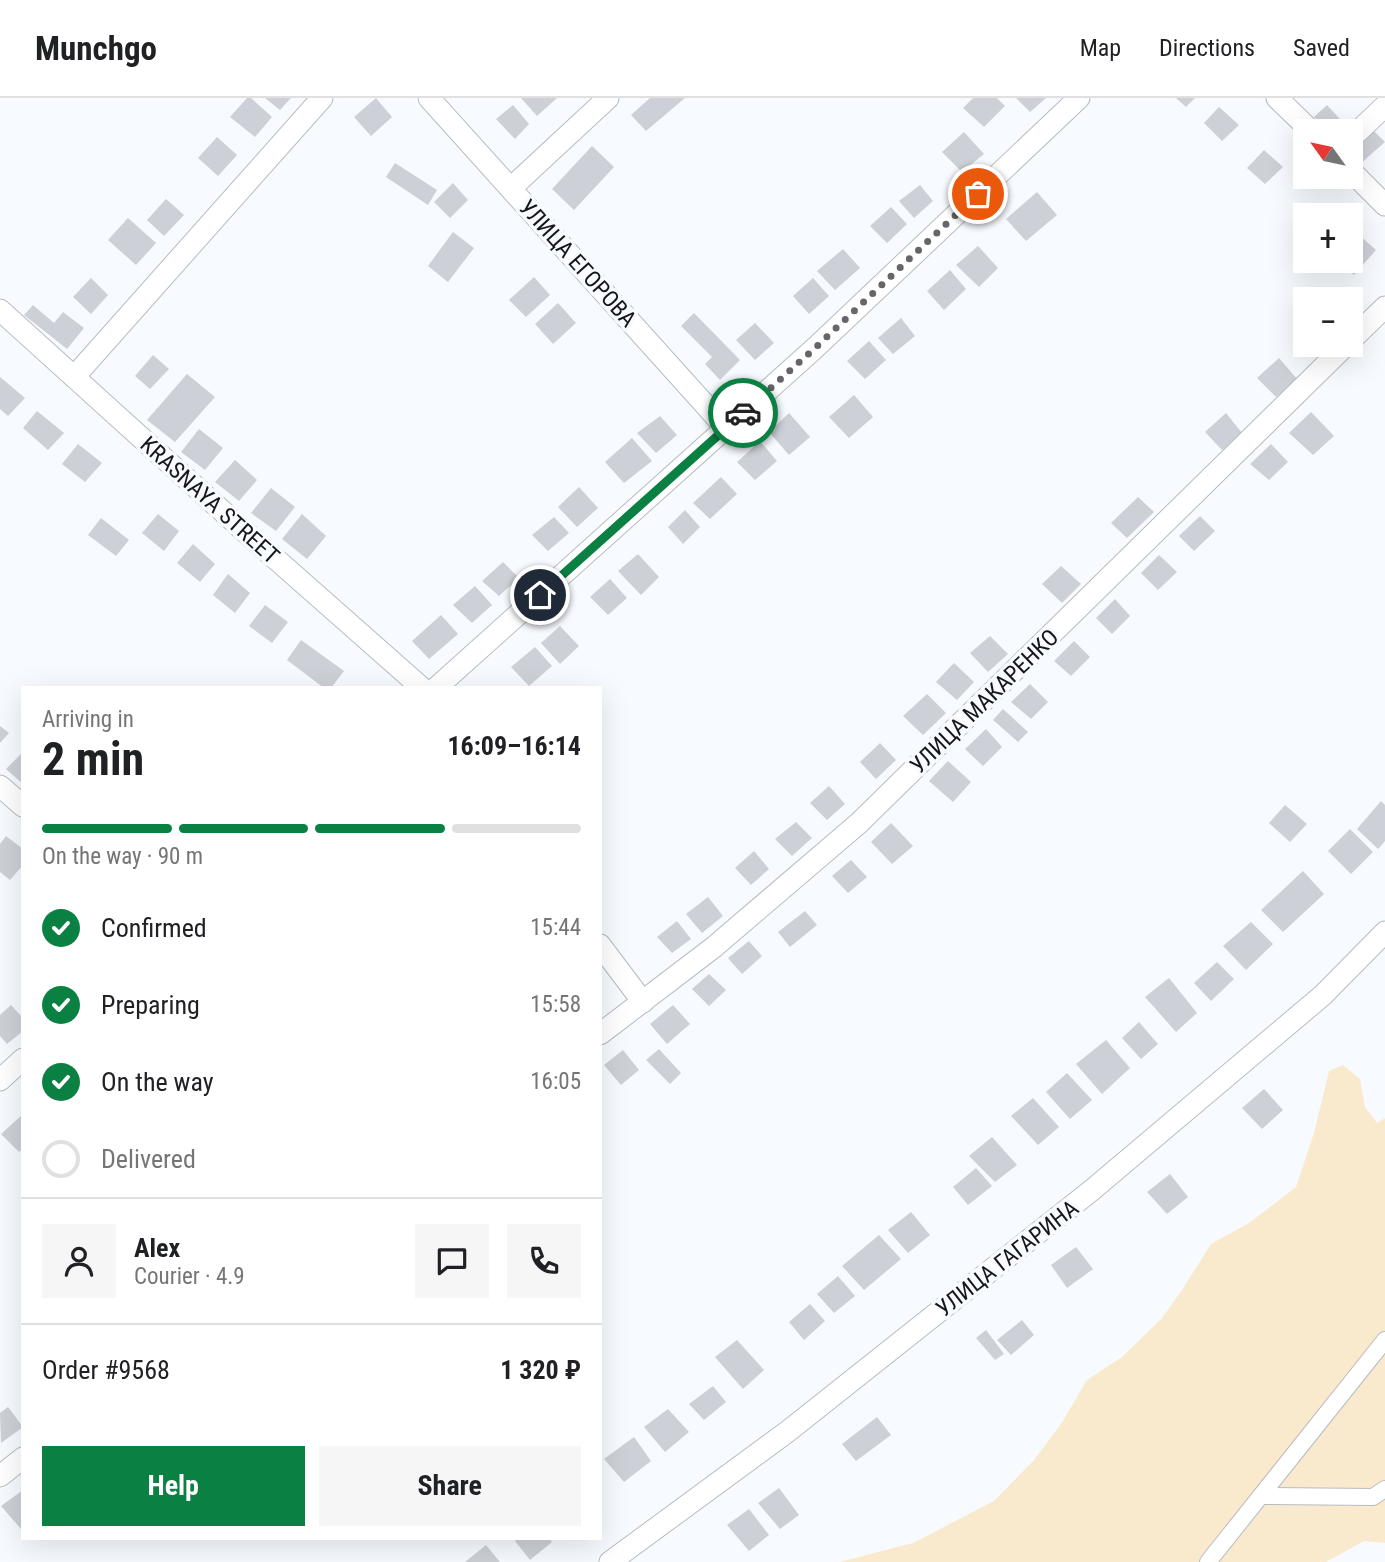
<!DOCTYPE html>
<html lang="en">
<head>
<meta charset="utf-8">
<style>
	body { margin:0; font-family:"Roboto Condensed",sans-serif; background:#f6f6f6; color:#202124; height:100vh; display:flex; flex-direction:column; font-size:26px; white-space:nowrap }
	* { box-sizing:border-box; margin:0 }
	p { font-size:23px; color:#757577 }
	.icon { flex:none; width:38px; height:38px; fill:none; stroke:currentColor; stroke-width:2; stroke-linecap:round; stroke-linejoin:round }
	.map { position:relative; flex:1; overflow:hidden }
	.side { position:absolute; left:21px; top:588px; width:581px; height:854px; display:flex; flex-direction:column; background:#fff; border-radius:0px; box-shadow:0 7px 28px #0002 }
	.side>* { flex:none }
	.needle { width:46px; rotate:303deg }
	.fabs { position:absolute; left:1293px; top:21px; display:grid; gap:14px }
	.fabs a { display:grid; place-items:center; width:70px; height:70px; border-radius:0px; background:#fff; box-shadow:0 7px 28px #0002; font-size:35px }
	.pin { position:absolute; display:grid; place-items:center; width:60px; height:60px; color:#fff; margin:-30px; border:4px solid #fff; border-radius:50%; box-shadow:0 2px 7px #0007 }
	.courier { position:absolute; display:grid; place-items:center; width:70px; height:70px; margin:-35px; border:5px solid #0b8043; border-radius:50%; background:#fff; color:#222; box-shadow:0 2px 9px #0007 }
	.headline em { font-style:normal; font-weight:700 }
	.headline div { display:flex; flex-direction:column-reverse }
	.headline { display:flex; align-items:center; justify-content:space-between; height:119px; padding:0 21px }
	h1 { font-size:46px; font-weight:700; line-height:52px }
	.bar { display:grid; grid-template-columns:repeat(4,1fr); gap:10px 7px; align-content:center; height:84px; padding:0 21px }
	.bar i { height:9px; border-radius:5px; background:#e0e0e0 }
	.bar .on { background:#0b8043 }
	.bar p { grid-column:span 4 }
	.line { display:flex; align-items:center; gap:18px; padding:0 21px; border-top:2px solid #e0e0e0 }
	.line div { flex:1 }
	.round { display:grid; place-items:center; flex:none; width:74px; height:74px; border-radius:0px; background:#f6f6f6 }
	ol { padding:0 21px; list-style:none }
	li { display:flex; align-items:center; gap:21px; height:77px }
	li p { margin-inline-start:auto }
	li .icon { padding:7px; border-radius:50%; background:#0b8043; color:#fff; stroke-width:4 }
	li:last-child { color:#757577 }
	li i { width:38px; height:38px; border:4px solid #e0e0e0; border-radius:50% }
	.primary-button { display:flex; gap:14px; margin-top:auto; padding:14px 21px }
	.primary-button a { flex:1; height:80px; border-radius:0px; background:#0b8043; color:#fff; font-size:28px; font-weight:700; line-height:80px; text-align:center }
	.primary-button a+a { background:#f6f6f6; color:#202124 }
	header { display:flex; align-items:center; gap:42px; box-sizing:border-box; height:98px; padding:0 35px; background:#fff; border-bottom:2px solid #e0e0e0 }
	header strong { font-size:33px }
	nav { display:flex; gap:38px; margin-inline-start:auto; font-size:24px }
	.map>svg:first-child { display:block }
	.green { fill:#f9eace }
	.building { fill:#cdd0d6 }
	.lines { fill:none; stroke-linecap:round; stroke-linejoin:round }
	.pedestrian-casing { stroke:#b8bcc1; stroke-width:18 }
	.minor-casing { stroke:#b8bcc1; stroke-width:23 }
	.pedestrian { stroke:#fff; stroke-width:16 }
	.minor { stroke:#fff; stroke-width:21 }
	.done { stroke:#646669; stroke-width:7; stroke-dasharray:0 12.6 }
	.route { stroke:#0b8043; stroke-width:9 }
	.labels { text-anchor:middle; stroke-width:7; stroke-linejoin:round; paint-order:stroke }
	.street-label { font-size:23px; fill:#151618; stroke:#f7faff }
</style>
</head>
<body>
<header>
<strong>Munchgo</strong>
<nav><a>Map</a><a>Directions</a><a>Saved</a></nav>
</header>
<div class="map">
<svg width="1385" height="1464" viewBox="0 0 1385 1464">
	<rect width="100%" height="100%" fill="#f7faff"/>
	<path class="green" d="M 1343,967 L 1360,981 L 1365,1009 L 1377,1025 L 1385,1020 L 1385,1445 L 1364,1443 L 1326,1464 L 839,1464 L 913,1445 L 994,1403 L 1034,1362 L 1061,1326 L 1087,1282 L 1122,1259 L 1162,1220 L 1182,1192 L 1211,1146 L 1249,1125 L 1296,1089 L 1314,1035 L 1329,973 Z"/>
	<g class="building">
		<path d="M 247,0 L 251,0 L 272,19 L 255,39 L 230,19 Z"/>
		<path d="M 265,0 L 291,0 L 280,12 Z"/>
		<path d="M 376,0 L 392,19 L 371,38 L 354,19 Z"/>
		<path d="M 521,0 L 557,0 L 537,18 Z"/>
		<path d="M 650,0 L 685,0 L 646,33 L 631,17 Z"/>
		<path d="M 973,0 L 997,0 L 1005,8 L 984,29 L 963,10 Z"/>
		<path d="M 1016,0 L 1046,0 L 1030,14 Z"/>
		<path d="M 1176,0 L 1195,0 L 1186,9 Z"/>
		<path d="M 513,7 L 529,26 L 515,41 L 496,21 Z"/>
		<path d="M 1327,7 L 1351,33 L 1328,33 L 1314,19 Z"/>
		<path d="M 1219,9 L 1239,27 L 1222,43 L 1204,25 Z"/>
		<path d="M 1371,30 L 1385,44 L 1360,66 L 1351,58 L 1351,49 Z"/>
		<path d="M 964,34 L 984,56 L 962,74 L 942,54 Z"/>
		<path d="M 217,39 L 237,57 L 218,78 L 198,60 Z"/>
		<path d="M 592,48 L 614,69 L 574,112 L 552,91 Z"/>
		<path d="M 1264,52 L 1283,69 L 1265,86 L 1247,70 Z"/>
		<path d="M 395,65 L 437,92 L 428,107 L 386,79 Z"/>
		<path d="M 453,85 L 468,102 L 450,120 L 434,104 Z"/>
		<path d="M 920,87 L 933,103 L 914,120 L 899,103 Z"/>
		<path d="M 1037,94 L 1057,117 L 1026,143 L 1006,121 Z"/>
		<path d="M 166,101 L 184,117 L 164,138 L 147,122 Z"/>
		<path d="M 891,109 L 907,126 L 887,145 L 870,128 Z"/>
		<path d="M 128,120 L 156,145 L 136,167 L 108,142 Z"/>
		<path d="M 453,134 L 474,150 L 448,184 L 428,168 Z"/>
		<path d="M 1359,137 L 1376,152 L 1354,177 L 1338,163 L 1351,163 L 1351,146 Z"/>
		<path d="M 978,148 L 998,170 L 979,189 L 956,167 Z"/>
		<path d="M 843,151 L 860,170 L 835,192 L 817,173 Z"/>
		<path d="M 950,172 L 966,191 L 944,212 L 927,193 Z"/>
		<path d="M 534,179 L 550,197 L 526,219 L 509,202 Z"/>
		<path d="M 91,180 L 108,197 L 91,216 L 73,199 Z"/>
		<path d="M 813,180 L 829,198 L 809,216 L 793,198 Z"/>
		<path d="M 558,205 L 576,225 L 553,246 L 535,226 Z"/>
		<path d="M 33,207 L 54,225 L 63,214 L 84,230 L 67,251 L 24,217 Z"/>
		<path d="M 694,215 L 740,262 L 720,282 L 705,266 L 712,259 L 681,228 Z"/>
		<path d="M 901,220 L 915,238 L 893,256 L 878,240 Z"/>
		<path d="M 755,225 L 774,245 L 755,262 L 736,242 Z"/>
		<path d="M 869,243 L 886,262 L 865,281 L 847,263 Z"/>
		<path d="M 153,257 L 169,271 L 150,291 L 135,278 Z"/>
		<path d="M 1279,260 L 1297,281 L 1276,299 L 1257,280 Z"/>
		<path d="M 187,276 L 215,299 L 175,344 L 147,322 Z"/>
		<path d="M 0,279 L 25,300 L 8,318 L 0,311 Z"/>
		<path d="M 854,297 L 873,319 L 849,340 L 829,319 Z"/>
		<path d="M 37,313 L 64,335 L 48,352 L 23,330 Z"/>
		<path d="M 1311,314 L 1334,338 L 1313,357 L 1289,335 Z"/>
		<path d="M 789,315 L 810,339 L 789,357 L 769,334 Z"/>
		<path d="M 1226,315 L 1242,335 L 1222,352 L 1205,334 Z"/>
		<path d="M 660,318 L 677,337 L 656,355 L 637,335 Z"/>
		<path d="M 199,331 L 223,350 L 205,372 L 181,354 Z"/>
		<path d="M 632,340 L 652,363 L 624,385 L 605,364 Z"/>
		<path d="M 760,343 L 777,363 L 755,382 L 737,364 Z"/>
		<path d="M 78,346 L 102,365 L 85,384 L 62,366 Z"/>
		<path d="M 1271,346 L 1288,364 L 1269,382 L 1250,366 Z"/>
		<path d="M 235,362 L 257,382 L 239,403 L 215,384 Z"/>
		<path d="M 721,379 L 737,396 L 710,421 L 693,405 Z"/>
		<path d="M 579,389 L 598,410 L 577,429 L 558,409 Z"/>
		<path d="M 271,390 L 295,409 L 276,433 L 251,415 Z"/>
		<path d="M 1138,399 L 1154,414 L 1127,440 L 1111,425 Z"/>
		<path d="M 685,412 L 700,429 L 683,446 L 668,429 Z"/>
		<path d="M 158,416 L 179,433 L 164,453 L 142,435 Z"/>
		<path d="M 302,416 L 326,438 L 307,461 L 282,441 Z"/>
		<path d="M 1200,418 L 1215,433 L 1194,453 L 1179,438 Z"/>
		<path d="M 554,419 L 569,435 L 548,453 L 532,437 Z"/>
		<path d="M 101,420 L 129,442 L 116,458 L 88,437 Z"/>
		<path d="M 193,446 L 215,466 L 200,484 L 177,465 Z"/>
		<path d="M 638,456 L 659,479 L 641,497 L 618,473 Z"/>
		<path d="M 1159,457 L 1177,474 L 1158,492 L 1141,475 Z"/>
		<path d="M 503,464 L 519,480 L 499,498 L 482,483 Z"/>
		<path d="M 1061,468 L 1081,486 L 1062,505 L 1042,486 Z"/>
		<path d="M 228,476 L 250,495 L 235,515 L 213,497 Z"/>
		<path d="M 610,481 L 627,500 L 608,517 L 590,499 Z"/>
		<path d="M 475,488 L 492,507 L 472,525 L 453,507 Z"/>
		<path d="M 1115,501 L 1130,518 L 1112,536 L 1096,520 Z"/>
		<path d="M 265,507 L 288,524 L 272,545 L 249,528 Z"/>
		<path d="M 441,517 L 458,536 L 429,561 L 412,543 Z"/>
		<path d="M 560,528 L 579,548 L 560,566 L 541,545 Z"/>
		<path d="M 990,538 L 1008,556 L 988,574 L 970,555 Z"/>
		<path d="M 301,542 L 344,573 L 331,590 L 324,590 L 287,562 Z"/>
		<path d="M 1074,543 L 1090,559 L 1071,578 L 1054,563 Z"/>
		<path d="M 535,549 L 552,568 L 529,588 L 511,569 Z"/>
		<path d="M 954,565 L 974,584 L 957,602 L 936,584 Z"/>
		<path d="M 1030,586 L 1048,604 L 1031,621 L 1011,604 Z"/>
		<path d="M 927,596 L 946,615 L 923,637 L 903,618 Z"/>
		<path d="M 1003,611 L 1028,634 L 1018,644 L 993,622 Z"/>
		<path d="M 0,628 L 9,635 L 0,645 Z"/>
		<path d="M 986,631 L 1002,649 L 983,668 L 965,651 Z"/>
		<path d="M 880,645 L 896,662 L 876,681 L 860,664 Z"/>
		<path d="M 23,654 L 23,686 L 6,671 Z"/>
		<path d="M 948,663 L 971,684 L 953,704 L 929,683 Z"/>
		<path d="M 829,688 L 845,706 L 827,722 L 810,705 Z"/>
		<path d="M 1381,703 L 1385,707 L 1385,743 L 1378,751 L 1357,731 Z"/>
		<path d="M 1285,707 L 1307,726 L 1290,744 L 1269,725 Z"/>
		<path d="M 796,724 L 812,740 L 792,758 L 775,741 Z"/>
		<path d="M 891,725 L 913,748 L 892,766 L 871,744 Z"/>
		<path d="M 1350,731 L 1373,754 L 1351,776 L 1328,753 Z"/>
		<path d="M 6,738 L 23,751 L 23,767 L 10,782 L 0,774 L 0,746 Z"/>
		<path d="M 754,753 L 769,771 L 751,787 L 735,770 Z"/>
		<path d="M 851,762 L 867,779 L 848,795 L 832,778 Z"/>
		<path d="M 1303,773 L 1324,796 L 1283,834 L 1261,812 Z"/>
		<path d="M 708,799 L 723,818 L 702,835 L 686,816 Z"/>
		<path d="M 805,813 L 817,827 L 790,849 L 778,834 Z"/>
		<path d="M 677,823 L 691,841 L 672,855 L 657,839 Z"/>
		<path d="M 1251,824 L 1273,846 L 1246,872 L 1223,848 Z"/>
		<path d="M 749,843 L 762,858 L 742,876 L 728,860 Z"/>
		<path d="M 1217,864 L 1234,881 L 1211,903 L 1194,885 Z"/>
		<path d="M 709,876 L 726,892 L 709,908 L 692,891 Z"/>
		<path d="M 1169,880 L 1197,915 L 1176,934 L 1145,899 Z"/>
		<path d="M 11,907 L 23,920 L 23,933 L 7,946 L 0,938 L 0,917 Z"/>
		<path d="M 673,907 L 690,926 L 667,946 L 650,926 Z"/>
		<path d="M 1139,924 L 1158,946 L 1141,961 L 1122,940 Z"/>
		<path d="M 1106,942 L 1130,970 L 1102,996 L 1076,966 Z"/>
		<path d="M 659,951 L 681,975 L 670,986 L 646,962 Z"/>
		<path d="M 623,952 L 639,972 L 621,987 L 604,967 Z"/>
		<path d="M 1067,975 L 1092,1002 L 1070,1021 L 1046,994 Z"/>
		<path d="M 1264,991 L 1283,1012 L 1262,1031 L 1242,1010 Z"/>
		<path d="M 1033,1000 L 1059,1029 L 1038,1047 L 1011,1018 Z"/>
		<path d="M 23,1016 L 23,1050 L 19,1054 L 1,1036 Z"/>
		<path d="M 992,1039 L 1017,1067 L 995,1084 L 969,1058 Z"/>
		<path d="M 976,1070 L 992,1088 L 968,1107 L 953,1089 Z"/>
		<path d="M 1170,1076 L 1188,1099 L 1167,1116 L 1147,1094 Z"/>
		<path d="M 911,1114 L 930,1137 L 908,1155 L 888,1132 Z"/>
		<path d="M 879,1137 L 901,1161 L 864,1192 L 842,1168 Z"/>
		<path d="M 1076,1149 L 1093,1171 L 1067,1190 L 1051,1167 Z"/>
		<path d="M 838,1178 L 855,1198 L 834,1215 L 817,1196 Z"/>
		<path d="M 810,1206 L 825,1223 L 804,1242 L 789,1224 Z"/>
		<path d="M 1022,1222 L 1034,1237 L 1011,1257 L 997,1242 Z"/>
		<path d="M 986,1232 L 1004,1256 L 995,1262 L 976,1240 Z"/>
		<path d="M 737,1242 L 764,1272 L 743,1291 L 715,1259 Z"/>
		<path d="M 713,1288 L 726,1304 L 704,1322 L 689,1306 Z"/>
		<path d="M 8,1309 L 23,1329 L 1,1345 L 0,1315 Z"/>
		<path d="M 668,1311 L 689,1334 L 665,1354 L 644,1329 Z"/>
		<path d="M 877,1319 L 891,1337 L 856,1363 L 842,1346 Z"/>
		<path d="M 634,1339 L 651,1363 L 624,1384 L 604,1361 Z"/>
		<path d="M 779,1390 L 799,1417 L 780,1431 L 758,1405 Z"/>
		<path d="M 23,1392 L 23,1430 L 21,1431 L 1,1408 Z"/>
		<path d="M 749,1411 L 769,1437 L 749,1453 L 727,1427 Z"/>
		<path d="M 519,1440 L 549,1440 L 552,1444 L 530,1462 L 515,1443 Z"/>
		<path d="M 486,1447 L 500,1464 L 465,1464 Z"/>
	</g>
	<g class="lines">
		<defs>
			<g id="pedestrian">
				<path d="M 1261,1398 L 1373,1399 L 1385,1391"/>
				<path d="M 1208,1464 L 1385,1242"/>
			</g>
			<g id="minor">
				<path d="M 429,0 L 726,330"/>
				<path d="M 1277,0 L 1311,33"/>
				<path d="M 1351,40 L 1385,8"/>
				<path d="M 1351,73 L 1385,107"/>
				<path d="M 511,90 L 608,0"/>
				<path d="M 0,212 L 251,439 L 422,590"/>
				<path d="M 1351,242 L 1385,209"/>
				<path d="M 74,279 L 322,0"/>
				<path d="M 436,590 L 815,250 L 1079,0"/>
				<path d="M 0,688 L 23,708"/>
				<path d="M 600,847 L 643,904"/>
				<path d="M 600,936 L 714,849 L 859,725 L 1346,247"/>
				<path d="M 0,982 L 23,961"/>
				<path d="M 0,1378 L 23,1360"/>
				<path d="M 610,1464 L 787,1334 L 1092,1092 L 1323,897 L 1385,834"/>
			</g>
		</defs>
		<use href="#pedestrian" class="pedestrian-casing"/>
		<use href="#minor" class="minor-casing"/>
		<use href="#pedestrian" class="pedestrian"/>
		<use href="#minor" class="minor"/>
	</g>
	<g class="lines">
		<path class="done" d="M 743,315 L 815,250 L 978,96"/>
		<path class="route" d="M 540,497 L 743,315"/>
	</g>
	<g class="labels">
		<g class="street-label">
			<text transform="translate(578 165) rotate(48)" y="8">УЛИЦА ЕГОРОВА</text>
			<text transform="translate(210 402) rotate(42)" y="8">KRASNAYA STREET</text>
			<text transform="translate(984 603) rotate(-44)" y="8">УЛИЦА МАКАРЕНКО</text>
			<text transform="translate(1007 1160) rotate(-38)" y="8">УЛИЦА ГАГАРИНА</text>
		</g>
	</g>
</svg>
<div class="fabs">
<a><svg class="needle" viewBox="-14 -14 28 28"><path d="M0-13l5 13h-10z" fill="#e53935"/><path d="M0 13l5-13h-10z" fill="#757577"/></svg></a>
<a>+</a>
<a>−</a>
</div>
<div class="pin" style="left:978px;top:96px;background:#ea580c"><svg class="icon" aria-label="bag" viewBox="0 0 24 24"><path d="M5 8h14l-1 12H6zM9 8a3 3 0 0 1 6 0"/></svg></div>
<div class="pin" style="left:540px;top:497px;background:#1f2937"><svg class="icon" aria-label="home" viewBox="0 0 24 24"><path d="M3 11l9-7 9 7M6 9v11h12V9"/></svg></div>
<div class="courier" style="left:743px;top:315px"><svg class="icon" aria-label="car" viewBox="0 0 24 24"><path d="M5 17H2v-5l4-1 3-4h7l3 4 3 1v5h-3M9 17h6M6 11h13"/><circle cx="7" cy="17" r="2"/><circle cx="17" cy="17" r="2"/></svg></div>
<section class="side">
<div class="headline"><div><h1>2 min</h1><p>Arriving in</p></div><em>16:09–16:14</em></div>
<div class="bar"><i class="on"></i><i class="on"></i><i class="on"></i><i></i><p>On the way · 90 m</p></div>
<ol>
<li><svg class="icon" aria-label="check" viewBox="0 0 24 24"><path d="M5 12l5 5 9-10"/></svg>Confirmed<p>15:44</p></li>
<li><svg class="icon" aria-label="check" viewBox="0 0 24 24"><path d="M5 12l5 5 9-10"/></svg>Preparing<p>15:58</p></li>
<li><svg class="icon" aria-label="check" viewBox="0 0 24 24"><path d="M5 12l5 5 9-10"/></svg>On the way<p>16:05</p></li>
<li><i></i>Delivered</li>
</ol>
<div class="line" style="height:126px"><a class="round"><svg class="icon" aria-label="person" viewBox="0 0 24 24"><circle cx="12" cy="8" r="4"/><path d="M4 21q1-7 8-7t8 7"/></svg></a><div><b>Alex</b><p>Courier · 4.9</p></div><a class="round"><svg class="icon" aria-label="chat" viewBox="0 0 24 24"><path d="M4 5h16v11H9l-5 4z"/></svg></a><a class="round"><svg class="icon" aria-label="phone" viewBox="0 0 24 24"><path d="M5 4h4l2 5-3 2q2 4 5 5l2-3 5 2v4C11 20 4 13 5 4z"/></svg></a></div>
<div class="line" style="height:91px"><div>Order #9568</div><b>1 320 ₽</b></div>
<div class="primary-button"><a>Help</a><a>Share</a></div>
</section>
</div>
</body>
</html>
